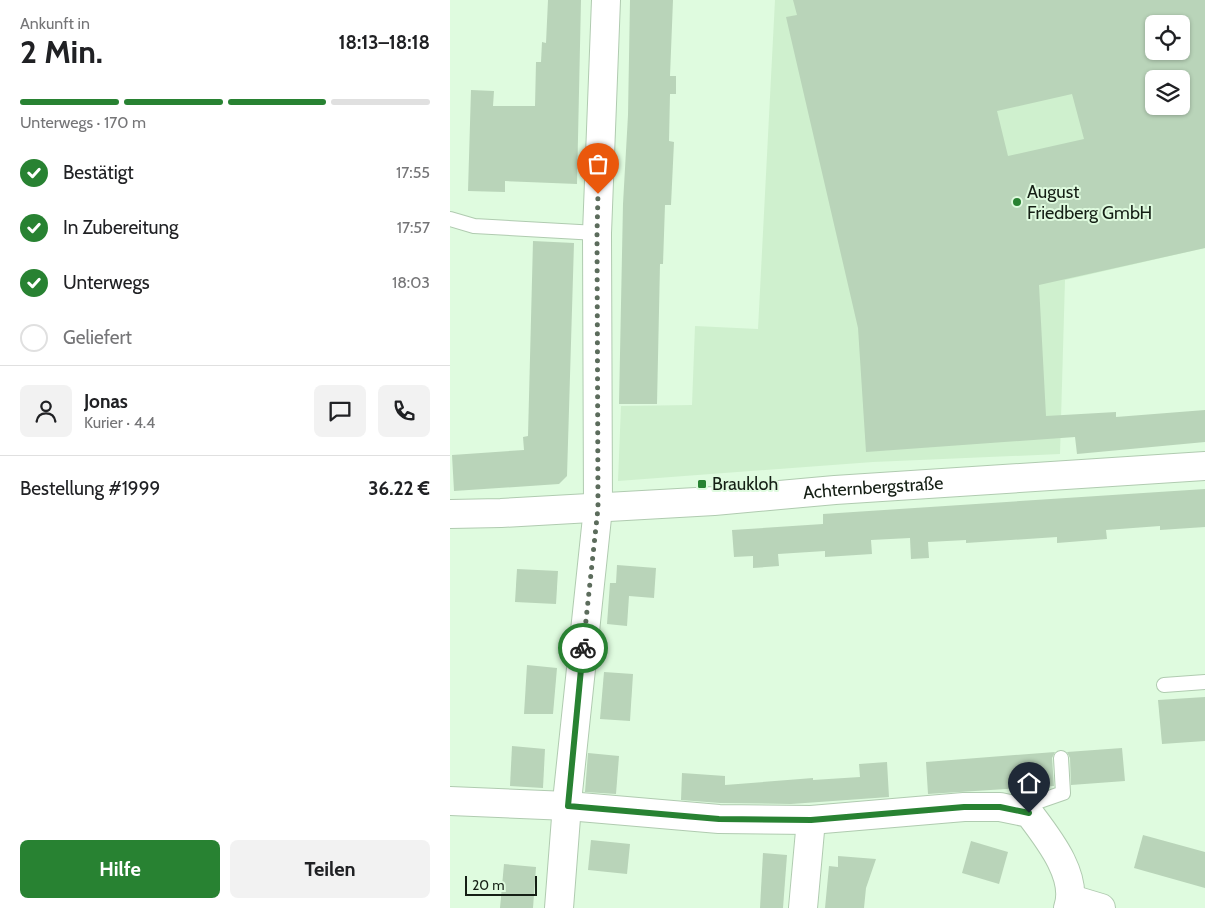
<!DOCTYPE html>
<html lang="de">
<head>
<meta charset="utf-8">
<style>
	body { margin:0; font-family:Cabin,sans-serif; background:#f2f2f2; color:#202124; height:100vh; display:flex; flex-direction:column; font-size:19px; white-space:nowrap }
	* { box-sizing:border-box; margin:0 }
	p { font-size:16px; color:#757577 }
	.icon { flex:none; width:28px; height:28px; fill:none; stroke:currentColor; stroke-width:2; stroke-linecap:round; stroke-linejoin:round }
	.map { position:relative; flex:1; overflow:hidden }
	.drawer { display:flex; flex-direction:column; background:#fff; width:450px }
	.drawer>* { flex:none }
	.fabs { position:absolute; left:695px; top:15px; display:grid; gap:10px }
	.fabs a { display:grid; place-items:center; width:45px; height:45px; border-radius:8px; background:#fff; box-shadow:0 1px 4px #0004; font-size:25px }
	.scale { position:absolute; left:15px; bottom:12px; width:72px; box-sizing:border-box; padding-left:5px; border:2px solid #151f15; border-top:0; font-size:14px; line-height:18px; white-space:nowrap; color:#151f15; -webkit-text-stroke:4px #dffbdf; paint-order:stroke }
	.pin { position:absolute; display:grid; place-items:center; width:42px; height:42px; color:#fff; margin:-51px -21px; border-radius:50% 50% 50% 0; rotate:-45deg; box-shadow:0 0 5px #0007 }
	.pin .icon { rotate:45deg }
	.courier { position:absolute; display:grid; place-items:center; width:50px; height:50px; margin:-25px; border:4px solid #288232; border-radius:50%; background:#fff; color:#222; box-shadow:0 1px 6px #0007 }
	.headline em { font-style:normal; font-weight:700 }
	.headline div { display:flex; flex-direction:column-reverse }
	.headline { display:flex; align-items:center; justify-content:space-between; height:85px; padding:0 20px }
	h1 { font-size:32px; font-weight:700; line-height:38px }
	.bar { display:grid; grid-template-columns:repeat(4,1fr); gap:8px 5px; align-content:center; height:60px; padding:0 20px }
	.bar i { height:6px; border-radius:4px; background:#e0e0e0 }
	.bar .active { background:#288232 }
	.bar p { grid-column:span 4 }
	.line { display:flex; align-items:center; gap:12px; padding:0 20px; border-top:1px solid #e0e0e0 }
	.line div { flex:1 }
	.round { display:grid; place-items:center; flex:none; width:52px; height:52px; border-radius:8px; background:#f2f2f2 }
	ol { padding:0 20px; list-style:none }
	li { display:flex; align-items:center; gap:15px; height:55px }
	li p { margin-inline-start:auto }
	li .icon { padding:5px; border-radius:50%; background:#288232; color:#fff; stroke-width:4 }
	li:last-child { color:#757577 }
	li i { width:28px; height:28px; border:2px solid #e0e0e0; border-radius:50% }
	.button { display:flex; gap:10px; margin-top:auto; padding:10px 20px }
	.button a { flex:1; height:58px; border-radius:8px; background:#288232; color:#fff; font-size:20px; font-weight:700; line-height:58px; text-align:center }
	.button a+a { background:#f2f2f2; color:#202124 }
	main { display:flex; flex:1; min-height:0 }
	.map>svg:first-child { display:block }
	.built { fill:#cff0ce; fill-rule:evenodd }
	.building { fill:#b9d4b9; fill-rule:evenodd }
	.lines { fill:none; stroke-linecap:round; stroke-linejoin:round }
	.service-casing { stroke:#b0cbb0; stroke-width:16 }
	.minor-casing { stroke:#b0cbb0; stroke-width:30 }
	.tertiary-casing { stroke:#b0cbb0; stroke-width:30 }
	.service { stroke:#fff; stroke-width:14 }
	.minor { stroke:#fff; stroke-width:28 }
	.tertiary { stroke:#fff; stroke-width:28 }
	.done { stroke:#5c6c5c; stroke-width:5; stroke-dasharray:0 9 }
	.route { stroke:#288232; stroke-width:6 }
	.poi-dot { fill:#288232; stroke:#dffbdf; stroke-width:2 }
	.labels { text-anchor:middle; stroke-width:4; stroke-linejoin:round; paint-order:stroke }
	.poi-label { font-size:18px; fill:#151f15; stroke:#dffbdf; text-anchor:start }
	.street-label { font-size:18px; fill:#151f15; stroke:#dffbdf }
</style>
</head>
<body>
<main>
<section class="drawer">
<div class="headline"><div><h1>2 Min.</h1><p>Ankunft in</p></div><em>18:13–18:18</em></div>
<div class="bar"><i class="active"></i><i class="active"></i><i class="active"></i><i></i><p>Unterwegs · 170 m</p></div>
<ol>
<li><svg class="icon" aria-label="check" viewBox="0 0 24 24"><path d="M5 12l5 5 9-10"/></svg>Bestätigt<p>17:55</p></li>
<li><svg class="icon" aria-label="check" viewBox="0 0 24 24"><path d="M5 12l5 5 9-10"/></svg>In Zubereitung<p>17:57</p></li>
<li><svg class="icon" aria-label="check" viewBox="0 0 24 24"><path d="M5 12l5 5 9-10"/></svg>Unterwegs<p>18:03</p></li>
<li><i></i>Geliefert</li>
</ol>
<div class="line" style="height:90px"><a class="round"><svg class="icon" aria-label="person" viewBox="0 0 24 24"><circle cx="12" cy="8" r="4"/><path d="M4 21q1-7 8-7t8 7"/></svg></a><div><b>Jonas</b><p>Kurier · 4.4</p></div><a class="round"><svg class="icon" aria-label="chat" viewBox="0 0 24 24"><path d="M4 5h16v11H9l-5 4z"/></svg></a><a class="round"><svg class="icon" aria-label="phone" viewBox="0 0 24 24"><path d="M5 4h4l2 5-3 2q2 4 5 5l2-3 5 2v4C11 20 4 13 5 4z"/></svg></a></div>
<div class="line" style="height:65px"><div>Bestellung #1999</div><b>36.22 €</b></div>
<div class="button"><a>Hilfe</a><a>Teilen</a></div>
</section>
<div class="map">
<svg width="755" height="908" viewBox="0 0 755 908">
	<rect width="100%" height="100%" fill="#dffbdf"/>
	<path class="built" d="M 325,0 L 755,0 L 755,248 L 615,280 L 610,454 L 423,462 L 168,481 L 171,406 L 242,405 L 245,326 L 308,329 ZM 704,24 L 731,24 L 731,51 L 704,51 ZM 704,79 L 731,79 L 731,106 L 704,106 Z"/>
	<g class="building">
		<path d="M 98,0 L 131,0 L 127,184 L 55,181 L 55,192 L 18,191 L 21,90 L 44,91 L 43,106 L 85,106 L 86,62 L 91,62 L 92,42 L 96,43 Z"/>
		<path d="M 180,0 L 223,0 L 220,76 L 226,76 L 226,94 L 220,94 L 219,141 L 224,142 L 221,205 L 215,205 L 213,264 L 210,264 L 207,404 L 169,404 L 173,204 L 178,115 Z"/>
		<path d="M 343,0 L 755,0 L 755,248 L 589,285 L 596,416 L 666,412 L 666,417 L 755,410 L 755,442 L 627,454 L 625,437 L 416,452 L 408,328 L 336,17 L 347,15 ZM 704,24 L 731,24 L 731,51 L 704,51 ZM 704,79 L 731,79 L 731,106 L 704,106 ZM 622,94 L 634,139 L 558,156 L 547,111 Z"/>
		<path d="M 83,241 L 124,243 L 117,476 L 109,484 L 4,491 L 2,455 L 74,450 L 73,437 L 78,436 Z"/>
		<path d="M 755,489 L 755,527 L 710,530 L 710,526 L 656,530 L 657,539 L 607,543 L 607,537 L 516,543 L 516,540 L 478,542 L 479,558 L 461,559 L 460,538 L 421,540 L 422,554 L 375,557 L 375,551 L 328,554 L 329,566 L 303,568 L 303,556 L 284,557 L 282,530 L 373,524 L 373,514 Z"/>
		<path d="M 167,565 L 206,568 L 204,598 L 179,596 L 177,626 L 157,624 L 160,583 L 166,583 Z"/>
		<path d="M 67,569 L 108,571 L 106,604 L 65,602 Z"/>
		<path d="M 77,665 L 107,668 L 103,714 L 74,714 Z"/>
		<path d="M 154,672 L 183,674 L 180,721 L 150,719 Z"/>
		<path d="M 755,697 L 755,741 L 712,744 L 708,700 Z"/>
		<path d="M 62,746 L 95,749 L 93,788 L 60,786 Z"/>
		<path d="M 672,748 L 675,781 L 621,785 L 620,758 L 617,752 Z"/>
		<path d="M 605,752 L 602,758 L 604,786 L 478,794 L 476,762 Z"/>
		<path d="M 138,753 L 169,756 L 166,794 L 135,792 Z"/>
		<path d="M 437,762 L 439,797 L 341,804 L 270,803 L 231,800 L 232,773 L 275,776 L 275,785 L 363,778 L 363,780 L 410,777 L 409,764 Z"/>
		<path d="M 693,835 L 755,852 L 755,888 L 684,868 Z"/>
		<path d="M 141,840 L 180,844 L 177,874 L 138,870 Z"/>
		<path d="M 521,841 L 558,852 L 549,884 L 512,873 Z"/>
		<path d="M 313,853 L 337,855 L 333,908 L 310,908 Z"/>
		<path d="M 388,856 L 426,859 L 416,888 L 414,908 L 375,908 L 379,866 L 388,867 Z"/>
		<path d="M 54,864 L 86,867 L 83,908 L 50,908 Z"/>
	</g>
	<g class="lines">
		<defs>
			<g id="service">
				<path d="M 0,219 L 24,226 L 147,233"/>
				<path d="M 714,685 L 755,682"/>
				<path d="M 579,813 L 587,802 L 613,793 L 611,758"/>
			</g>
			<g id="minor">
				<path d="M 0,801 L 118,806 L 269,819 L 361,820 L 514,807 L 550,807 L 579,813 C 597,837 629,876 618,908"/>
				<path d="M 621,899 L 651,908"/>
				<path d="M 109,908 L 118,792 L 148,508 L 147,233 L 156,0"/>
				<path d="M 353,908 L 361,820"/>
			</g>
			<g id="tertiary">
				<path id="s1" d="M 0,514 L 51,513 L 264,501 L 385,490 L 755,466"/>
			</g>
		</defs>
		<use href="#service" class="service-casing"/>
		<use href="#minor" class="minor-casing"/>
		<use href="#tertiary" class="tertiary-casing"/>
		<use href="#service" class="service"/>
		<use href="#minor" class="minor"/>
		<use href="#tertiary" class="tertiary"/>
	</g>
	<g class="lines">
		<path class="done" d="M 133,648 L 148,508 L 147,233 L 148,194"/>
		<path class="route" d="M 133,648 L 118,806 L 269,819 L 361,820 L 514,807 L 550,807 L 579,813"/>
	</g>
	<g class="poi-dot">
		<circle cx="567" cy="202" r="5"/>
		<rect x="247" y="479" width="10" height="10" rx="2.5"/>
	</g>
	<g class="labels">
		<g class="poi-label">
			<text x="577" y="198">August<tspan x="577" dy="21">Friedberg GmbH</tspan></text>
			<text x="262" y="490">Braukloh</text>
		</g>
		<g class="street-label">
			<text dy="6" stroke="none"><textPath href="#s1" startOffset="424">Achternbergstraße</textPath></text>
		</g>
	</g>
</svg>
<div class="fabs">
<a><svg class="icon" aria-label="locate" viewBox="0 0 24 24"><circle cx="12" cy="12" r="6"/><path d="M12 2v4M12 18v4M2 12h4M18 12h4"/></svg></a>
<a><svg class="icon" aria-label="layers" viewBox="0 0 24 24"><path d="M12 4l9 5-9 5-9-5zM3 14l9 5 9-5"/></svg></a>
</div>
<div class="scale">20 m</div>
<div class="pin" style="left:148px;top:194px;background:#ea580c"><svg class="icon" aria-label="bag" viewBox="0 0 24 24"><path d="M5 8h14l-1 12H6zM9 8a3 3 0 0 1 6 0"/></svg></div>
<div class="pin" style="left:579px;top:813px;background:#1f2937"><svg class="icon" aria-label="home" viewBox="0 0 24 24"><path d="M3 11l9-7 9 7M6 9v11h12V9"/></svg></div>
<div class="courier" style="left:133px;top:648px"><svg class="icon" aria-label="bike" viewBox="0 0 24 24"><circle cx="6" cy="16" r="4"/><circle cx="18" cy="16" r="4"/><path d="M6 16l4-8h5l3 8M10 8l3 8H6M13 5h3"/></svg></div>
</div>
</main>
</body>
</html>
